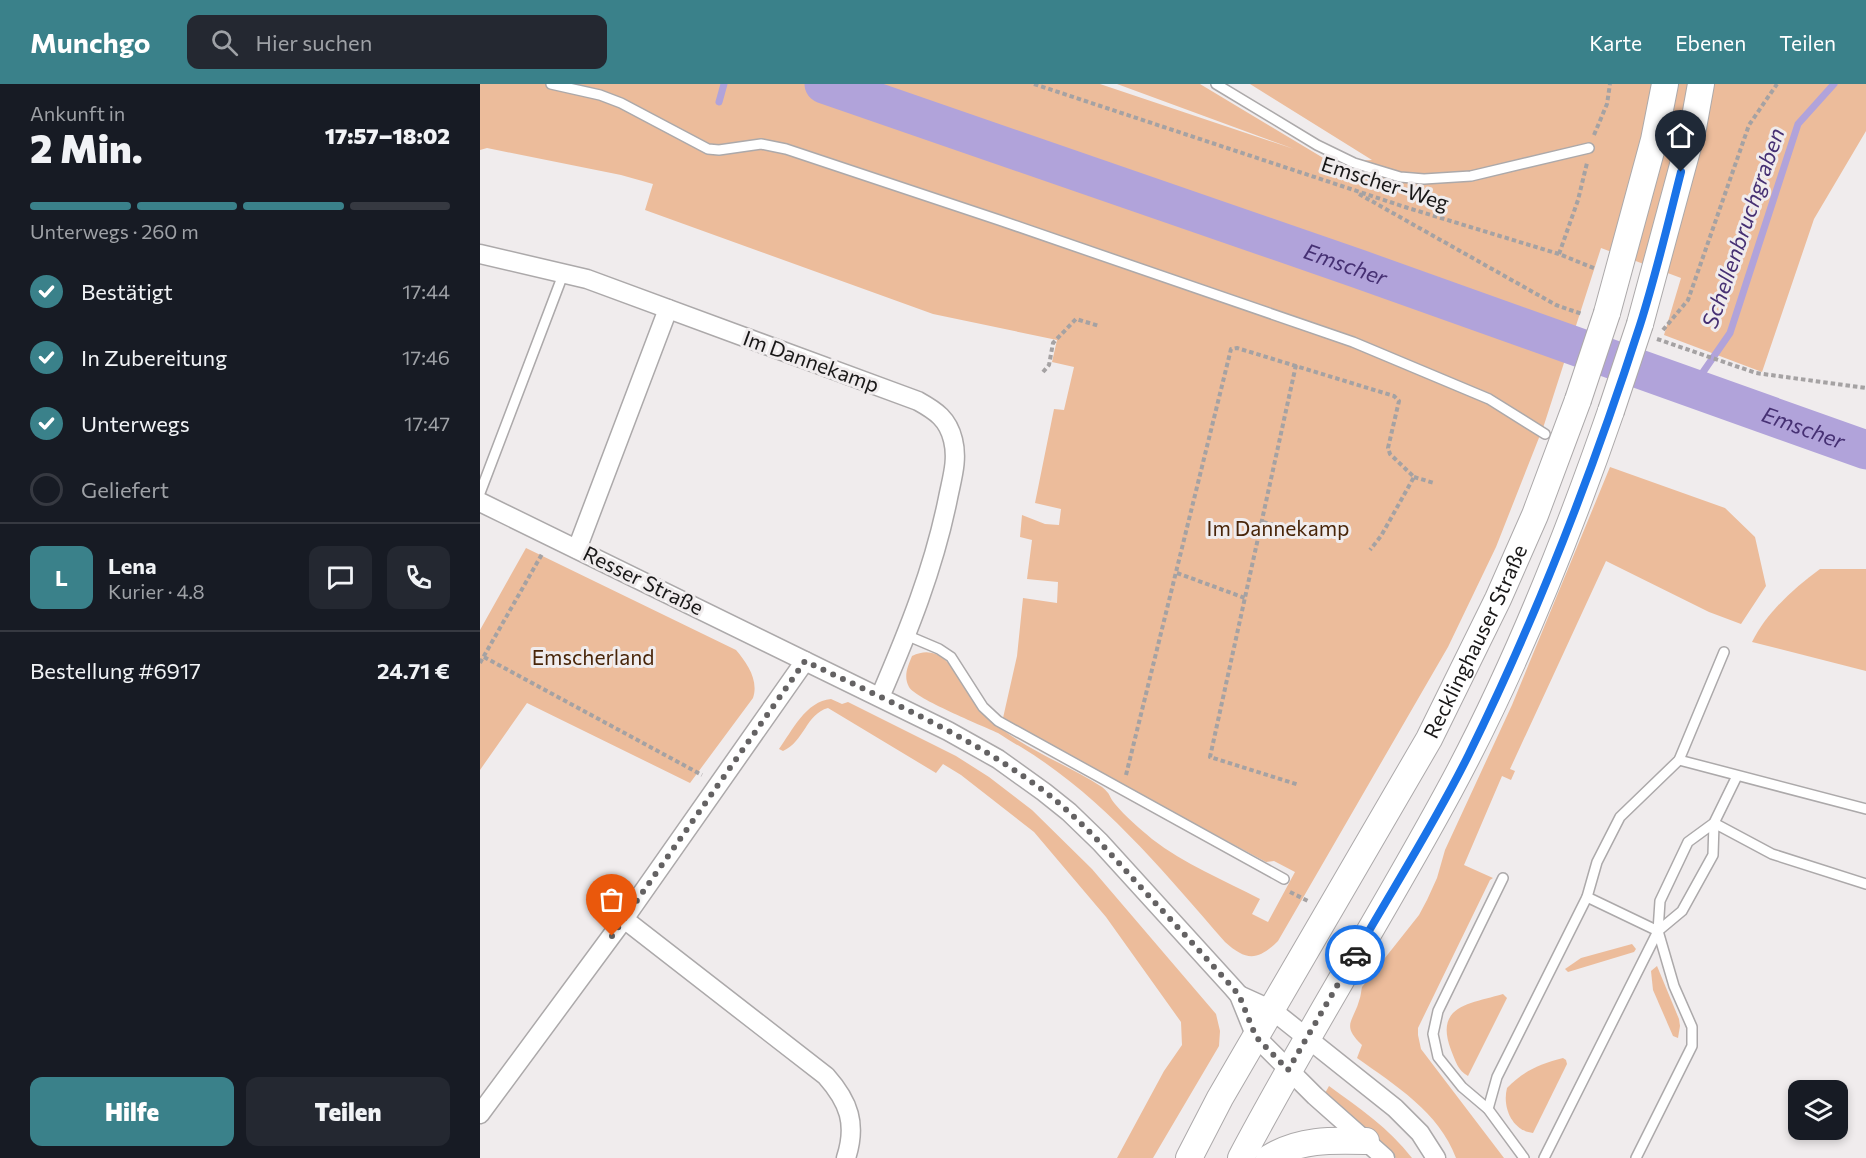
<!DOCTYPE html>
<html lang="de">
<head>
<meta charset="utf-8">
<style>
	body { margin:0; font-family:Commissioner,sans-serif; background:#242831; color:#f1f3f6; height:100vh; display:flex; flex-direction:column; font-size:22px; white-space:nowrap }
	* { box-sizing:border-box; margin:0 }
	p { font-size:20px; color:#9ea1a6 }
	.icon { flex:none; width:33px; height:33px; fill:none; stroke:currentColor; stroke-width:2; stroke-linecap:round; stroke-linejoin:round }
	.map { position:relative; flex:1; overflow:hidden }
	.sheet { display:flex; flex-direction:column; background:#171b24; width:480px }
	.sheet>* { flex:none }
	.tools { position:absolute; left:1308px; top:996px; display:grid; gap:12px }
	.tools a { display:grid; place-items:center; width:60px; height:60px; border-radius:12px; background:#171b24; box-shadow:0 3px 9px #0003; font-size:30px }
	.pin { position:absolute; display:grid; place-items:center; width:51px; height:51px; color:#fff; margin:-62px -26px; border-radius:50% 50% 50% 0; rotate:-45deg; box-shadow:0 0 6px #0007 }
	.pin .icon { rotate:45deg }
	.courier { position:absolute; display:grid; place-items:center; width:60px; height:60px; margin:-30px; border:4px solid #1a73e8; border-radius:50%; background:#fff; color:#222; box-shadow:0 2px 8px #0007 }
	.overview em { font-style:normal; font-weight:800 }
	.overview div { display:flex; flex-direction:column-reverse }
	.overview { display:flex; align-items:center; justify-content:space-between; height:102px; padding:0 30px }
	h1 { font-size:39px; font-weight:800; line-height:45px }
	.bar { display:grid; grid-template-columns:repeat(4,1fr); gap:9px 6px; align-content:center; height:72px; padding:0 30px }
	.bar i { height:8px; border-radius:4px; background:#363941 }
	.bar .current { background:#3a818a }
	.bar p { grid-column:span 4 }
	.line { display:flex; align-items:center; gap:15px; padding:0 30px; border-top:2px solid #363941 }
	.line div { flex:1 }
	.round { display:grid; place-items:center; flex:none; width:63px; height:63px; border-radius:12px; background:#242831 }
	ol { padding:0 30px; list-style:none }
	li { display:flex; align-items:center; gap:18px; height:66px }
	li p { margin-inline-start:auto }
	li .icon { padding:6px; border-radius:50%; background:#3a818a; color:#fff; stroke-width:4 }
	li:last-child { color:#9ea1a6 }
	li i { width:33px; height:33px; border:3px solid #363941; border-radius:50% }
	.button { display:flex; gap:12px; margin-top:auto; padding:12px 30px }
	.button a { flex:1; height:69px; border-radius:12px; background:#3a818a; color:#fff; font-size:24px; font-weight:800; line-height:69px; text-align:center }
	.button a+a { background:#242831; color:#f1f3f6 }
	header { display:flex; align-items:center; gap:36px; box-sizing:border-box; height:84px; padding:0 30px; background:#3a818a; color:#fff }
	header strong { font-size:28px }
	nav { display:flex; gap:33px; margin-inline-start:auto; font-size:21px }
	.search { width:420px; height:54px; background:#242831; display:flex; align-items:center; gap:15px; box-sizing:border-box; padding:0 21px; border-radius:12px; color:#9ea1a6; font-size:22px }
	main { display:flex; flex:1; min-height:0 }
	.map>svg:first-child { display:block }
	.green { fill:#ecbc9b }
	.lines { fill:none; stroke-linecap:round; stroke-linejoin:round }
	.stream { stroke:#b1a3da; stroke-width:7 }
	.river { stroke:#b1a3da; stroke-width:39 }
	.service-casing { stroke:#aca9aa; stroke-width:12 }
	.minor-casing { stroke:#aca9aa; stroke-width:21 }
	.secondary-casing { stroke:#aca9aa; stroke-width:28 }
	.path { stroke:#a5a2a3; stroke-width:4; stroke-dasharray:4.5 3; stroke-linecap:butt }
	.service { stroke:#fff; stroke-width:9 }
	.minor { stroke:#fff; stroke-width:18 }
	.secondary { stroke:#fff; stroke-width:26 }
	.secondary-bridge-casing { stroke:#aca9aa; stroke-width:28; stroke-linecap:butt }
	.secondary-bridge { stroke:#fff; stroke-width:26 }
	.done { stroke:#646263; stroke-width:6; stroke-dasharray:0 10.8 }
	.route { stroke:#1a73e8; stroke-width:8 }
	.labels { text-anchor:middle; stroke-width:6; stroke-linejoin:round; paint-order:stroke }
	.street-label { font-size:21px; fill:#191818; stroke:#f0eced }
	.park-label { font-size:21px; fill:#482509; stroke:#f0eced }
	.water-label { font-size:22px; font-style:italic; fill:#463073; stroke:#f0eced }
</style>
</head>
<body>
<header>
<strong>Munchgo</strong>
<div class="search"><svg class="icon" aria-label="search" viewBox="0 0 24 24"><circle cx="10" cy="10" r="6"/><path d="M15 15l6 6"/></svg>Hier suchen</div>
<nav><a>Karte</a><a>Ebenen</a><a>Teilen</a></nav>
</header>
<main>
<section class="sheet">
<div class="overview"><div><h1>2 Min.</h1><p>Ankunft in</p></div><em>17:57–18:02</em></div>
<div class="bar"><i class="current"></i><i class="current"></i><i class="current"></i><i></i><p>Unterwegs · 260 m</p></div>
<ol>
<li><svg class="icon" aria-label="check" viewBox="0 0 24 24"><path d="M5 12l5 5 9-10"/></svg>Bestätigt<p>17:44</p></li>
<li><svg class="icon" aria-label="check" viewBox="0 0 24 24"><path d="M5 12l5 5 9-10"/></svg>In Zubereitung<p>17:46</p></li>
<li><svg class="icon" aria-label="check" viewBox="0 0 24 24"><path d="M5 12l5 5 9-10"/></svg>Unterwegs<p>17:47</p></li>
<li><i></i>Geliefert</li>
</ol>
<div class="line" style="height:108px"><b class="round" style="background:#3a818a;color:#fff">L</b><div><b>Lena</b><p>Kurier · 4.8</p></div><a class="round"><svg class="icon" aria-label="chat" viewBox="0 0 24 24"><path d="M4 5h16v11H9l-5 4z"/></svg></a><a class="round"><svg class="icon" aria-label="phone" viewBox="0 0 24 24"><path d="M5 4h4l2 5-3 2q2 4 5 5l2-3 5 2v4C11 20 4 13 5 4z"/></svg></a></div>
<div class="line" style="height:78px"><div>Bestellung #6917</div><b>24.71 €</b></div>
<div class="button"><a>Hilfe</a><a>Teilen</a></div>
</section>
<div class="map">
<svg width="1386" height="1074" viewBox="0 0 1386 1074">
	<rect width="100%" height="100%" fill="#f0eced"/>
	<g class="green">
		<path d="M 0,0 L 620,0 L 814,65 L 637,0 L 720,0 L 850,78 L 892,76 L 770,0 L 1386,0 L 1386,47 L 1334,135 L 1282,288 L 1184,251 L 1201,194 L 1121,164 L 1064,341 L 1016,463 L 968,563 L 798,857 C 778,877 766,877 745,858 C 683,787 623,713 541,663 C 533,659 526,654 518,649 C 501,641 436,615 429,603 C 423,592 428,582 432,572 C 466,555 481,599 496,621 C 501,627 507,632 512,637 C 545,666 587,680 622,703 C 631,710 629,713 635,720 C 645,732 660,745 672,755 C 704,780 744,796 780,815 L 772,830 L 788,838 L 815,788 L 794,777 L 786,778 L 639,699 L 523,634 L 537,572 L 543,514 L 577,519 L 578,498 L 547,495 L 552,456 L 540,453 L 542,431 L 565,440 L 579,441 L 581,425 L 555,419 L 574,325 L 584,326 L 594,283 L 572,278 L 577,256 L 453,230 L 165,126 L 173,100 L 141,91 L 7,64 L 0,66 Z"/>
		<path d="M 1130,383 L 1245,424 L 1275,453 L 1286,502 L 1261,540 L 1229,528 L 1126,477 L 1030,685 L 1035,687 L 1031,696 L 1022,692 L 984,781 L 1013,794 L 1010,796 L 938,944 L 938,951 L 941,965 L 1024,1074 L 976,1074 C 959,1028 915,1001 877,974 L 882,961 C 861,941 873,938 879,917 C 881,912 881,907 882,903 L 939,831 L 947,816 L 957,794 L 965,766 L 1032,621 Z"/>
		<path d="M 46,464 L 256,566 C 267,579 279,596 273,614 L 210,699 L 47,619 L 0,686 L 0,546 Z"/>
		<path d="M 1340,485 L 1386,485 L 1386,587 L 1272,558 C 1287,528 1314,504 1340,485 Z"/>
		<path d="M 351,615 L 362,620 L 368,618 L 476,672 L 509,693 L 552,726 L 612,785 L 736,930 L 740,947 L 739,962 L 673,1074 L 637,1074 L 684,987 L 702,961 L 701,938 L 626,833 L 554,748 L 481,691 L 463,680 L 456,689 L 348,624 C 326,630 324,658 303,667 L 299,665 C 312,647 326,617 351,615 Z"/>
		<path d="M 1152,860 L 1156,865 L 1154,868 L 1088,888 L 1085,885 L 1101,874 Z"/>
		<path d="M 1177,882 L 1199,935 L 1200,942 L 1198,954 L 1193,952 L 1173,906 L 1171,887 Z"/>
		<path d="M 1023,910 L 1027,914 L 988,992 C 978,987 975,976 971,966 C 954,921 990,920 1023,910 Z"/>
		<path d="M 1083,974 L 1086,976 L 1087,980 L 1053,1049 C 1032,1047 1022,1023 1027,1004 C 1043,987 1060,980 1083,974 Z"/>
		<path d="M 849,1002 C 879,1024 909,1044 932,1074 L 916,1074 L 844,1011 Z"/>
	</g>
	<g class="lines">
		<g class="stream">
			<path d="M 239,18 L 244,0"/>
			<path d="M 1212,304 L 1250,249 L 1318,40 L 1354,0"/>
		</g>
		<path class="river" id="s1" d="M 344,0 L 879,185 L 1386,366"/>
		<defs>
			<g id="service">
				<path d="M 71,0 L 120,11 L 141,19 L 228,65 L 239,66 L 281,60 L 306,65 L 519,136 L 873,258 L 1009,315 L 1065,350"/>
				<path d="M 736,0 L 837,61 L 874,79 L 920,93 L 944,95 L 991,92 L 1109,64"/>
				<path d="M 0,409 L 84,188"/>
				<path d="M 426,551 L 459,565 L 471,573 L 503,623 L 518,637 L 804,795"/>
				<path d="M 1199,676 L 1386,725"/>
				<path d="M 1023,794 L 958,927 L 953,950 L 958,973 L 982,1003 L 1008,1025 L 1044,1074"/>
				<path d="M 1107,813 L 1178,847"/>
				<path d="M 1008,1025 L 1017,993 L 1107,813 L 1117,778 L 1140,733 L 1199,676 L 1244,568"/>
				<path d="M 1064,1074 L 1178,847 L 1202,827 L 1233,771 L 1234,739 L 1292,770 L 1386,800"/>
				<path d="M 1156,1074 L 1212,962 L 1212,943 L 1194,902 L 1178,847 L 1180,817 L 1208,758 L 1234,739 L 1257,692"/>
			</g>
			<g id="minor">
				<path d="M 0,170 L 107,195 L 438,317 C 456,327 468,335 473,356 C 478,376 472,394 468,414 C 454,484 428,548 400,613"/>
				<path d="M 0,418 L 468,647 L 518,675 L 564,708 L 589,728 L 620,758 L 752,903 L 759,911 L 776,953 L 835,1012 L 905,1074"/>
				<path d="M 97,465 L 188,225"/>
				<path d="M 144,835 L 346,992 C 369,1018 377,1040 366,1074"/>
				<path d="M 759,911 L 792,926 L 915,1024 L 940,1049 L 956,1074"/>
				<path d="M 0,1030 L 144,835 L 325,577"/>
			</g>
			<g id="secondary">
				<path d="M 1127,229 L 1174,56 L 1185,0"/>
				<path d="M 1160,240 L 1213,44 L 1221,0"/>
				<path id="s2" d="M 709,1074 L 740,1014 L 949,655 L 1018,515 L 1055,431 L 1098,316"/>
				<path d="M 761,1074 C 827,949 902,831 969,707 C 1033,589 1087,454 1131,327"/>
				<path d="M 789,1074 C 819,1055 851,1056 886,1057"/>
			</g>
		</defs>
		<use href="#service" class="service-casing"/>
		<use href="#minor" class="minor-casing"/>
		<use href="#secondary" class="secondary-casing"/>
		<g class="path">
			<path d="M 554,0 L 928,124 L 1079,170 L 1116,185"/>
			<path d="M 1114,51 L 1127,20 L 1130,0"/>
			<path d="M 879,110 L 1076,221 L 1102,230"/>
			<path d="M 1079,170 L 1098,116 L 1107,79"/>
			<path d="M 1183,246 L 1208,216 L 1269,41 L 1297,0"/>
			<path d="M 1177,255 L 1276,289 L 1386,304"/>
			<path d="M 816,281 L 730,673 L 819,701"/>
			<path d="M 563,288 L 569,281 L 573,259 L 596,235 L 619,242"/>
			<path d="M 934,393 L 954,399"/>
			<path d="M 783,438 L 803,443"/>
			<path d="M 697,489 L 765,514"/>
			<path d="M 4,573 L 222,691"/>
			<path d="M 0,579 L 62,470"/>
			<path d="M 646,691 L 751,265 L 757,264 L 914,312 L 919,317 L 908,364 L 910,370 L 934,393 L 901,452 L 890,466"/>
			<path d="M 810,808 L 828,817"/>
		</g>
		<use href="#service" class="service"/>
		<use href="#minor" class="minor"/>
		<use href="#secondary" class="secondary"/>
		<defs>
			<g id="secondary-bridge">
				<path d="M 1098,316 L 1127,229"/>
				<path d="M 1131,327 L 1160,240"/>
			</g>
		</defs>
		<use href="#secondary-bridge" class="secondary-bridge-casing"/>
		<use href="#secondary-bridge" class="secondary-bridge"/>
	</g>
	<g class="lines">
		<path class="done" d="M 132,852 L 325,577 C 406,616 491,652 564,707 C 599,734 628,767 657,799 C 689,834 721,868 752,903 L 759,911 L 776,953 L 808,986 L 875,871"/>
		<path class="route" d="M 875,871 C 913,804 955,739 989,670 C 1057,532 1113,387 1160,241 C 1176,191 1188,139 1201,88"/>
	</g>
	<g class="labels">
		<g class="street-label">
			<text transform="translate(905 100) rotate(18)" y="7">Emscher-Weg</text>
			<text transform="translate(331 278) rotate(20)" y="7">Im Dannekamp</text>
			<text transform="translate(163 497) rotate(26)" y="7">Resser Straße</text>
			<text dy="7" stroke="none"><textPath href="#s2" startOffset="591">Recklinghauser Straße</textPath></text>
		</g>
		<g class="park-label">
			<text x="798" y="452">Im Dannekamp</text>
			<text x="113" y="581">Emscherland</text>
		</g>
		<g class="water-label">
			<text transform="translate(1263 144) rotate(-71)" y="8">Schellenbruchgraben</text>
			<text dy="8" stroke="none"><textPath href="#s1" startOffset="552">Emscher</textPath></text>
			<text dy="8" stroke="none"><textPath href="#s1" startOffset="1038">Emscher</textPath></text>
		</g>
	</g>
</svg>
<div class="tools">
<a><svg class="icon" aria-label="layers" viewBox="0 0 24 24"><path d="M12 4l9 5-9 5-9-5zM3 14l9 5 9-5"/></svg></a>
</div>
<div class="pin" style="left:132px;top:852px;background:#ea580c"><svg class="icon" aria-label="bag" viewBox="0 0 24 24"><path d="M5 8h14l-1 12H6zM9 8a3 3 0 0 1 6 0"/></svg></div>
<div class="pin" style="left:1201px;top:88px;background:#1f2937"><svg class="icon" aria-label="home" viewBox="0 0 24 24"><path d="M3 11l9-7 9 7M6 9v11h12V9"/></svg></div>
<div class="courier" style="left:875px;top:871px"><svg class="icon" aria-label="car" viewBox="0 0 24 24"><path d="M5 17H2v-5l4-1 3-4h7l3 4 3 1v5h-3M9 17h6M6 11h13"/><circle cx="7" cy="17" r="2"/><circle cx="17" cy="17" r="2"/></svg></div>
</div>
</main>
</body>
</html>
